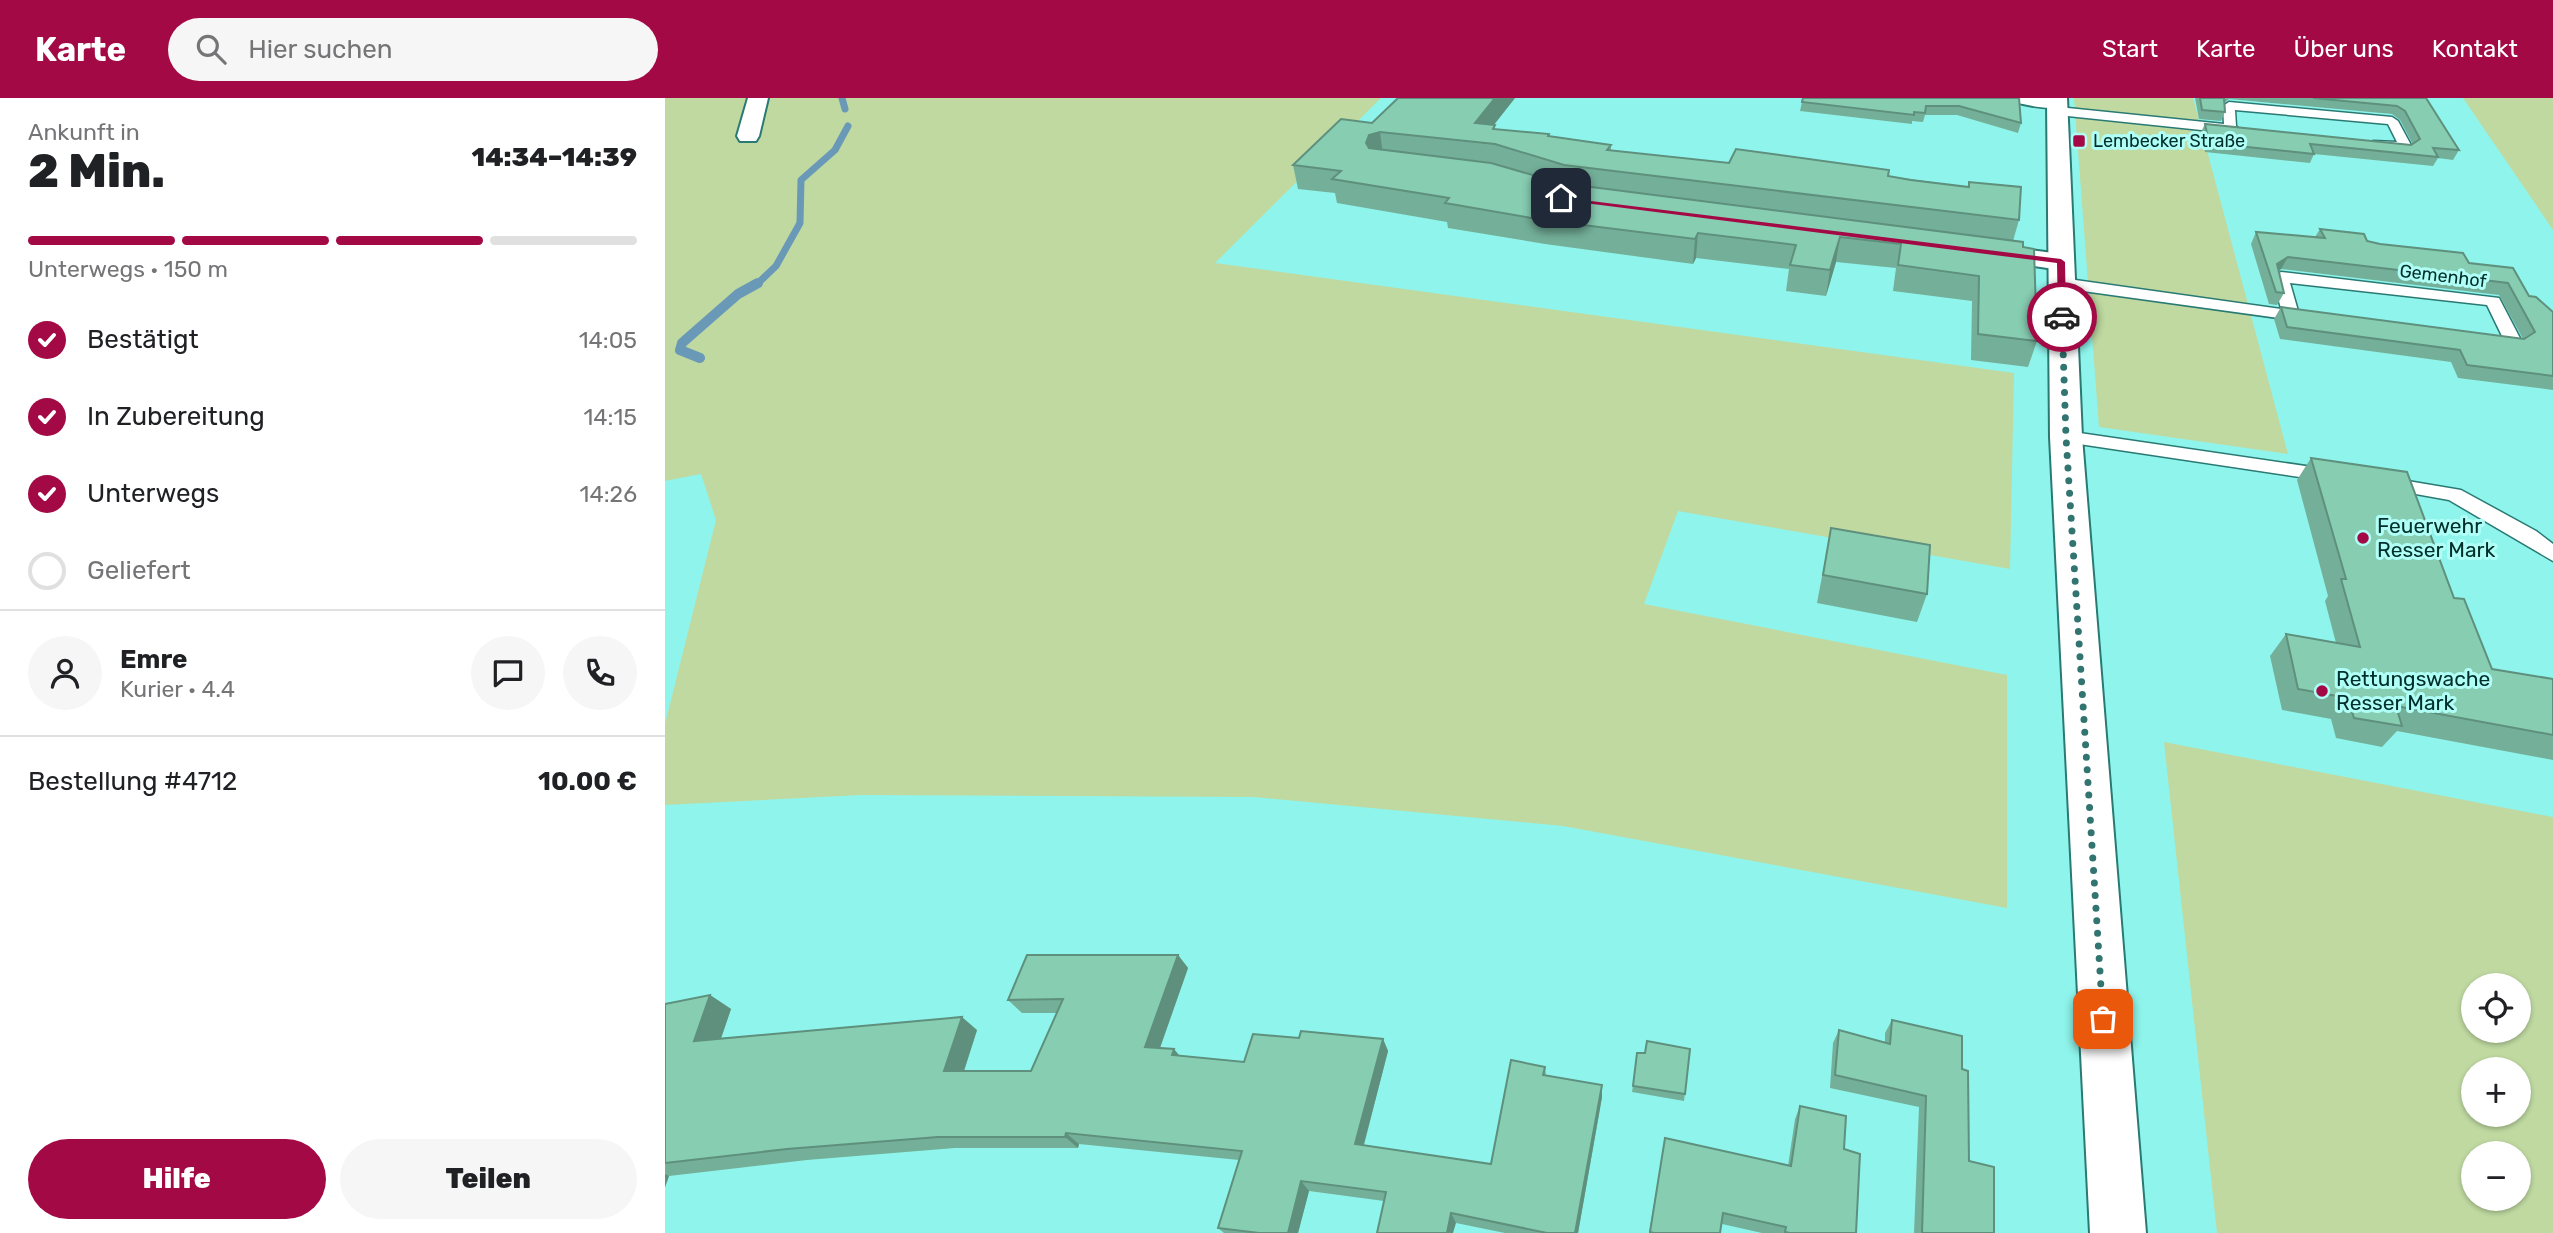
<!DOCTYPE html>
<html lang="de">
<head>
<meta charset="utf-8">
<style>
	body { margin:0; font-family:Rubik,sans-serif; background:#f6f6f6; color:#202124; height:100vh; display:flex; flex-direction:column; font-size:26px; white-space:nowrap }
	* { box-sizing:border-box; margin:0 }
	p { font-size:23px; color:#757577 }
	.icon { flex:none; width:38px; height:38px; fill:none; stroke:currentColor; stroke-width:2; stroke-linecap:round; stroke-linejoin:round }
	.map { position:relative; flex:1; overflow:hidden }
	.drawer { display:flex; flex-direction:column; background:#fff; width:665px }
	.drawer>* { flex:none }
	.fabs { position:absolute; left:1796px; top:875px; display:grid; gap:14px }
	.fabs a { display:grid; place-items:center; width:70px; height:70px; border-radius:50%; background:#fff; box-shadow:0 2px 5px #0004; font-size:35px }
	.pin { position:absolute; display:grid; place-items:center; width:60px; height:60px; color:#fff; margin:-30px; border-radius:14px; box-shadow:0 4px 10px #0006 }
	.courier { position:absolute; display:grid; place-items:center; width:70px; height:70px; margin:-35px; border:5px solid #a30944; border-radius:50%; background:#fff; color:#222; box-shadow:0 2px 9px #0007 }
	.headline em { font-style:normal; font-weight:800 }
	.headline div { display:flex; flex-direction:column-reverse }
	.headline { display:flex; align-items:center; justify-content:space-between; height:119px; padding:0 28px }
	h1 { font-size:46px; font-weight:800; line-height:52px }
	.bar { display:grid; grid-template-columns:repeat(4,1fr); gap:10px 7px; align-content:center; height:84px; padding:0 28px }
	.bar i { height:9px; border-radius:5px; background:#e0e0e0 }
	.bar .on { background:#a30944 }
	.bar p { grid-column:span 4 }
	.line { display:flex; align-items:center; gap:18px; padding:0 28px; border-top:2px solid #e0e0e0 }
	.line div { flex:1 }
	.round { display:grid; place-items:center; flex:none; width:74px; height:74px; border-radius:37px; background:#f6f6f6 }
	ol { padding:0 28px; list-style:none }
	li { display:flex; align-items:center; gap:21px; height:77px }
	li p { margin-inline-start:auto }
	li .icon { padding:7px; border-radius:50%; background:#a30944; color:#fff; stroke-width:4 }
	li:last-child { color:#757577 }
	li i { width:38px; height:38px; border:4px solid #e0e0e0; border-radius:50% }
	.button { display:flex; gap:14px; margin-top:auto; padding:14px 28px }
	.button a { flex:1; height:80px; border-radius:42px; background:#a30944; color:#fff; font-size:28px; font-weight:800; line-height:80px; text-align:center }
	.button a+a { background:#f6f6f6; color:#202124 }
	header { display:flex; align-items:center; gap:42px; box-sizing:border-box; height:98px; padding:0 35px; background:#a30944; color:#fff }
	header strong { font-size:33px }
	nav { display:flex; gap:38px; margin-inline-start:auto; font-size:24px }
	.search { width:490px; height:63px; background:#f6f6f6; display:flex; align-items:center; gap:18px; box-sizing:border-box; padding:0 24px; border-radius:38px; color:#757577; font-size:26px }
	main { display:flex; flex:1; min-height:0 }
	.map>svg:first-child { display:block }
	.green { fill:#bfd9a1; fill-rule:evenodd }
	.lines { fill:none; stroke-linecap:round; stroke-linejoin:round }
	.stream-far1 { stroke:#6a99b8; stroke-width:7 }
	.stream { stroke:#6a99b8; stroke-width:10 }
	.lane-casing { stroke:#2a7a74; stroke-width:3 }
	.street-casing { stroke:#2a7a74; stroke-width:4 }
	.secondary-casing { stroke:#2a7a74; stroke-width:4 }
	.lane { fill:#fff; fill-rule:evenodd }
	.street { fill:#fff; fill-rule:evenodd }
	.secondary { fill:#fff; fill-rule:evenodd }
	.wall { fill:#74b099 }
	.shaded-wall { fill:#5e907d }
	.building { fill:#87cdb2; stroke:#5e907d; stroke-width:2 }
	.route { fill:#a30944 }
	.done { stroke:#32746f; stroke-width:7; stroke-dasharray:0 12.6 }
	.poi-dot { fill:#a30944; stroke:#b0fff7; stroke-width:2.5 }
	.labels { text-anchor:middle; stroke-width:6; stroke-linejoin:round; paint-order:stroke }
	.far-poi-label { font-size:18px; fill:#002e2b; stroke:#b0fff7; text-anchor:start }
	.far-street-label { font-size:18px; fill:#002e2b; stroke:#b0fff7 }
	.poi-label { font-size:21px; fill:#002e2b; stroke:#b0fff7; text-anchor:start }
</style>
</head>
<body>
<header>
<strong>Karte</strong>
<div class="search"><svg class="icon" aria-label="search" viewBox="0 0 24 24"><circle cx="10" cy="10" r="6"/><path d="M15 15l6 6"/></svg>Hier suchen</div>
<nav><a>Start</a><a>Karte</a><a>Über uns</a><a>Kontakt</a></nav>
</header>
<main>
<section class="drawer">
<div class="headline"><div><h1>2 Min.</h1><p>Ankunft in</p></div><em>14:34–14:39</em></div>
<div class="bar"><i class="on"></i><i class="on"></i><i class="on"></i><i></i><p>Unterwegs · 150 m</p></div>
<ol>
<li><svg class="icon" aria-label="check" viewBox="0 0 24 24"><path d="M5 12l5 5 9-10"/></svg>Bestätigt<p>14:05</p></li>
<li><svg class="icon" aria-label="check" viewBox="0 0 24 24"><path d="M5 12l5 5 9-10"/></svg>In Zubereitung<p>14:15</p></li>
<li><svg class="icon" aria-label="check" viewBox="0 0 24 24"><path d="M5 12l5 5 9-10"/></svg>Unterwegs<p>14:26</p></li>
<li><i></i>Geliefert</li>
</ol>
<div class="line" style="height:126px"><a class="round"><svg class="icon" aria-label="person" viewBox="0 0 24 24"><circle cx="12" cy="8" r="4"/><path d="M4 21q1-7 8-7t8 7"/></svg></a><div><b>Emre</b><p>Kurier · 4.4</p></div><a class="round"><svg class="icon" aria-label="chat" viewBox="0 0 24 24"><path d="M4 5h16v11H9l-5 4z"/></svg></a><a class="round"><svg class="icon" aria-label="phone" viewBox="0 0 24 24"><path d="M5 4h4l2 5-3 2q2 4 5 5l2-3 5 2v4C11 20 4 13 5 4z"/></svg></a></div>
<div class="line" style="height:91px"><div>Bestellung #4712</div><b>10.00 €</b></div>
<div class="button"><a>Hilfe</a><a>Teilen</a></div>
</section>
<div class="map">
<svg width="1888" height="1135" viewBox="0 0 1888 1135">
	<rect width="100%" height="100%" fill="#8ff5ec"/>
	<g class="green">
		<path d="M 0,0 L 716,0 L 550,165 L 1349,275 L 1345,471 L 1013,413 L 979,506 L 1342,577 L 1342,810 L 898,728 L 589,699 L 196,697 L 0,707 L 0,626 L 51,422 L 36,376 L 0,383 Z"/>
		<path d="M 1409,0 L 1528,0 L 1623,356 L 1434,329 Z"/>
		<path d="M 1798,0 L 1888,0 L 1888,132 Z"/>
		<path d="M 1499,644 L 1888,719 L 1888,1135 L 1552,1135 ZM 1808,887 L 1853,887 L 1853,933 L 1808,933 ZM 1808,971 L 1853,971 L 1853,1017 L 1808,1017 ZM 1808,1055 L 1853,1055 L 1853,1101 L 1808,1101 Z"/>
	</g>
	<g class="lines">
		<g class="stream-far1">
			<path d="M 177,0 L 180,11"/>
			<path d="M 91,187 L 111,168 L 135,125 L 136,82 L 170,52 L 183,28"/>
		</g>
		<path class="stream" d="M 35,260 L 15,252 L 17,245 L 73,196 L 93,185"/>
		<defs>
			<g id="lane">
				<path d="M 1564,4 L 1727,19 L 1733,23 L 1747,49 L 1741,53 L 1708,49 L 1708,43 L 1732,44 L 1723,26 L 1570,12 L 1571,28 L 1574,31 L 1565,35 L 1393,17 L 1387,13 L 1393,9 L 1559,26 L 1558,8 Z"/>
				<path d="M 1616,174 L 1834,200 L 1858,246 L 1850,251 L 1820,247 L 1818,243 L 1820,239 L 1838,240 L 1822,207 L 1625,185 L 1633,213 L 1648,216 L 1650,219 L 1642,224 L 1396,190 L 1388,185 L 1396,180 L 1616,211 L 1608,179 Z"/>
				<path d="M 1401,333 L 1668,372 L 1675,374 L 1678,378 L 1675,382 L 1668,384 L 1394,343 L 1392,339 Z"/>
				<path d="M 1719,379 L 1796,392 L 1871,433 L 1888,446 L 1888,463 L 1784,402 L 1712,389 L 1709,385 L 1712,381 Z"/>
			</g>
			<g id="street">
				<path d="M 83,0 L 103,0 L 94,38 L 91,43 L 75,43 L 72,38 Z"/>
				<path d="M 1347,0 L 1399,0 L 1402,4 L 1399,8 C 1384,12 1365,8 1350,4 Z"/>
				<path d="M 1318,146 L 1396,156 L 1405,159 L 1409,164 L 1405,169 L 1396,172 L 1309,159 L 1305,154 L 1309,149 Z"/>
			</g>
			<path id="secondary" d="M 1382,0 L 1402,0 L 1417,339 L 1481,1135 L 1425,1135 L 1385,339 Z"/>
		</defs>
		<use href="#lane" class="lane-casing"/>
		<use href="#street" class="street-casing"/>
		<use href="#secondary" class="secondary-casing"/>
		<use href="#lane" class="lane"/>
		<use href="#street" class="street"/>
		<use href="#secondary" class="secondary"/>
	</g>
	<g class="wall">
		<path d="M 733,0 L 850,0 L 829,27 L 830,31 L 884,36 L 885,38 L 946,47 L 946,52 L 1064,65 L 1223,78 L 1303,89 L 1304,84 L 1354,122 L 1348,143 L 1372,243 L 1363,269 L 1306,262 L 1307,203 L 1228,193 L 1231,170 L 1171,164 L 1161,198 L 1121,193 L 1124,171 L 1031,160 L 1028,166 L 880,146 L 783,130 L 782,124 L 672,105 L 670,95 L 633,91 L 628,67 L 707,25 Z"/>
		<path d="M 1354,0 L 1356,25 L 1353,35 L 1292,17 L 1260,17 L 1258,24 L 1247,23 L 1247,26 L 1135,13 L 1137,4 Z"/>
		<path d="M 1530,0 L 1761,0 L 1794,52 L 1788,62 L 1773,60 L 1768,68 L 1649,56 L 1645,65 L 1540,54 L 1536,34 L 1540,26 L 1746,47 L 1747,45 L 1735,22 L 1727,16 L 1564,1 L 1559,5 L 1560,14 L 1556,23 L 1534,21 Z"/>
		<path d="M 1655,131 L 1715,146 L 1804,165 L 1848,170 L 1864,198 L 1888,214 L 1888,292 L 1793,280 L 1786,264 L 1615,241 L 1609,221 L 1616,209 L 1858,241 L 1834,197 L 1616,171 L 1614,173 L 1619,195 L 1612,207 L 1604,206 L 1586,146 L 1591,134 L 1650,139 Z"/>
		<path d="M 1646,360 L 1789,500 L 1827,571 L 1888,581 L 1888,662 L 1732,633 L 1717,649 L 1671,640 L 1666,621 L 1617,612 L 1605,558 L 1621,536 L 1671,545 L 1660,503 L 1663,498 L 1632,382 Z"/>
		<path d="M 1166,430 L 1262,496 L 1252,524 L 1152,505 Z"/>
		<path d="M 513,857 L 523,870 L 495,950 L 515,958 L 579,964 L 634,940 L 718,941 L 723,953 L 699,1047 L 826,1066 L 880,969 L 881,977 L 937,987 L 937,999 L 913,1135 L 840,1135 L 791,1125 L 719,1103 L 644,1093 L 633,1135 L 559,1135 L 553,1130 L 574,1062 L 414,1046 L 413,1050 L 290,1050 L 142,1062 L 4,1078 L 0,1089 L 0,906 L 45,897 L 66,911 L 56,940 L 312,932 L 299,973 L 366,973 L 392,915 L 357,915 L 343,902 Z"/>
		<path d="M 1227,922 L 1297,971 L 1304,1063 L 1329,1135 L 1249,1135 L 1254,1009 L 1165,990 L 1168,945 L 1174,932 L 1220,944 L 1220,935 Z"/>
		<path d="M 1025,951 L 1019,1003 L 967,994 L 968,988 L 980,955 Z"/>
		<path d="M 1135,1008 L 1179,1051 L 1191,1135 L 1097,1135 L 1057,1126 L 1055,1135 L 984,1135 L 1000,1040 L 1123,1068 L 1130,1021 Z"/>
	</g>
	<g class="shaded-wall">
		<path d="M 830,0 L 850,0 L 815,44 L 810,25 Z"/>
		<path d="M 715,34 L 718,57 L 708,61 L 701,45 L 704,37 Z"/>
		<path d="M 1033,135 L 1031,160 L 1028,166 L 1030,141 Z"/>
		<path d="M 1175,139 L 1171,164 L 1161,198 L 1165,172 Z"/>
		<path d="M 1623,159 L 1616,171 L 1606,178 L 1612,166 Z"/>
		<path d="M 513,857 L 523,870 L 491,961 L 480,949 Z"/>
		<path d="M 45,897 L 66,911 L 51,955 L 29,943 Z"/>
		<path d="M 297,919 L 312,932 L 295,985 L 279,973 Z"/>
		<path d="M 718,941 L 723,953 L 696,1057 L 690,1046 Z"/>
		<path d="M 509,951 L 519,963 L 507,957 Z"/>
		<path d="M 937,987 L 937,999 L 913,1135 L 910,1135 Z"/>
		<path d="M 401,1035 L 414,1046 L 413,1050 L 400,1039 Z"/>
		<path d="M 0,1076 L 4,1078 L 0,1089 Z"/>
		<path d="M 636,1083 L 644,1093 L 633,1135 L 623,1135 Z"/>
		<path d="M 786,1115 L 791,1125 L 788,1135 L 782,1135 Z"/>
	</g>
	<g class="building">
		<path d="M 733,0 L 830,0 L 810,25 L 830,27 L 828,31 L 884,36 L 883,38 L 946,47 L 942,52 L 1064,65 L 1071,51 L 1224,72 L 1223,78 L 1246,82 L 1304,89 L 1304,84 L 1356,89 L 1354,122 L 899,67 L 830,46 L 715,34 L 704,37 L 701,45 L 704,50 L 826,65 L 895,85 L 1358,144 L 1358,149 L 1369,151 L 1372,243 L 1313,236 L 1314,178 L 1233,167 L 1236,146 L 1175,139 L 1165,172 L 1125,167 L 1131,147 L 1033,135 L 1030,141 L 878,122 L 780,105 L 784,100 L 667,81 L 676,73 L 628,67 L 676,21 L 707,25 Z"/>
		<path d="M 1138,0 L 1354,0 L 1356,25 L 1294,8 L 1261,8 L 1260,15 L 1249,14 L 1249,17 L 1137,4 Z"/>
		<path d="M 1535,0 L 1559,0 L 1560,14 L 1537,12 Z"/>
		<path d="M 1648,0 L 1761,0 L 1794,52 L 1768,50 L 1773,59 L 1645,46 L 1649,56 L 1544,45 L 1540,26 L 1746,47 L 1755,41 L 1740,13 L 1732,8 Z"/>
		<path d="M 1655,131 L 1699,136 L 1702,143 L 1715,146 L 1798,155 L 1804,165 L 1848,170 L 1864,198 L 1871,199 L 1888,214 L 1888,278 L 1802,267 L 1795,252 L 1622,229 L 1616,209 L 1859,241 L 1870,234 L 1843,185 L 1623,159 L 1612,166 L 1619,195 L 1611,194 L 1591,134 L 1660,140 Z"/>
		<path d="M 1646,360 L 1742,374 L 1789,500 L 1799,501 L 1827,571 L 1888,581 L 1888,637 L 1731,608 L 1737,628 L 1689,620 L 1683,600 L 1633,591 L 1621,536 L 1695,549 L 1676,481 L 1681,481 Z"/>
		<path d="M 1166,430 L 1265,447 L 1262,496 L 1158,477 Z"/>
		<path d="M 362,857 L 513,857 L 480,949 L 509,951 L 507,957 L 579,964 L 588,936 L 634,940 L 636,933 L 718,941 L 690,1046 L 826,1066 L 846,962 L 880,969 L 878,977 L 937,987 L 910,1135 L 882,1135 L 786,1115 L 782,1135 L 712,1135 L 721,1094 L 636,1083 L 623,1135 L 594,1135 L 553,1130 L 577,1053 L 401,1035 L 400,1039 L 273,1039 L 122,1051 L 0,1065 L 0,906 L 45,897 L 29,943 L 297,919 L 279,973 L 366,973 L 398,901 L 343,902 Z"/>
		<path d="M 1227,922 L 1297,938 L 1297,971 L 1303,973 L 1304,1063 L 1329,1069 L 1329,1135 L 1257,1135 L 1261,998 L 1170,977 L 1174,932 L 1225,946 Z"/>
		<path d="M 982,943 L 1025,951 L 1020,996 L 968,988 L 972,955 L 980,955 Z"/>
		<path d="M 1135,1008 L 1181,1018 L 1179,1051 L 1195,1056 L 1191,1135 L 1125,1135 L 1120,1134 L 1121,1129 L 1058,1115 L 1055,1135 L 989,1135 L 985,1134 L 1000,1040 L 1126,1068 Z"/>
	</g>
	<path class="route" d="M 893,99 L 1396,161 L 1400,164 L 1401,219 L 1397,221 L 1393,219 L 1392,165 L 896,102 Z"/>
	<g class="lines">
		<path class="done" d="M 1397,219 L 1401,339 L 1438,921"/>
	</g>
	<g class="poi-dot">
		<rect x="1407" y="36" width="14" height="14" rx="3.5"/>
		<circle cx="1698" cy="440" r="7"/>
		<circle cx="1657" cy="593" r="7"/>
	</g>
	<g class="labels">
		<g class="far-poi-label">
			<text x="1428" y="49">Lembecker Straße</text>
		</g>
		<g class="far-street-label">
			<text transform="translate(1778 178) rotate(7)" y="6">Gemenhof</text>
		</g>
		<g class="poi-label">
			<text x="1712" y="435">Feuerwehr<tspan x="1712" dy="24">Resser Mark</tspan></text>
			<text x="1671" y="588">Rettungswache<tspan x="1671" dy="24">Resser Mark</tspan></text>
		</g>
	</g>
</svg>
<div class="fabs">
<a><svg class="icon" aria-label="locate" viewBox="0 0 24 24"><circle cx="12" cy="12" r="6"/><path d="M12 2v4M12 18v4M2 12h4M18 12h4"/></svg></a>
<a>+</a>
<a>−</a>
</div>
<div class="pin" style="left:1438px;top:921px;background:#ea580c"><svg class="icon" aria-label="bag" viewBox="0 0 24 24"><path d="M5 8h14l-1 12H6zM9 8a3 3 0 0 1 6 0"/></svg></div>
<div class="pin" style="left:896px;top:100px;background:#1f2937"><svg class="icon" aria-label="home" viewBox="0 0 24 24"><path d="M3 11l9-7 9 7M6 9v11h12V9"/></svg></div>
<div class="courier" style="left:1397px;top:219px"><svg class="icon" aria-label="car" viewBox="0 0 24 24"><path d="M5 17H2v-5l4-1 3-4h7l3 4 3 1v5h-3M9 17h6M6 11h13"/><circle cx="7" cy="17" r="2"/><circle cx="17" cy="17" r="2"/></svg></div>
</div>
</main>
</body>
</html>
